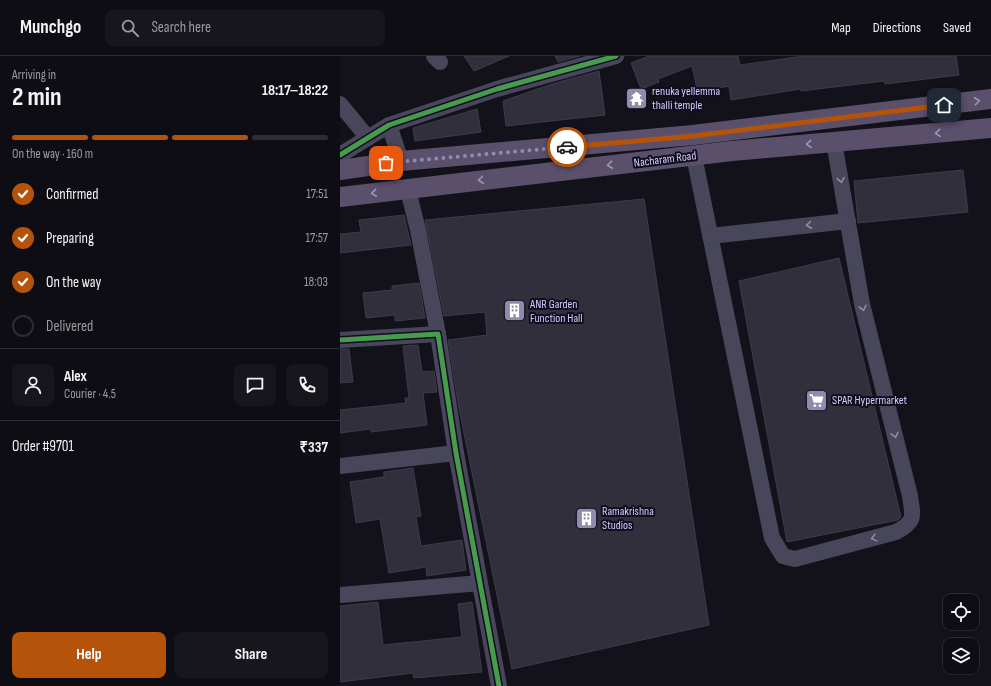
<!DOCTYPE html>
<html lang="en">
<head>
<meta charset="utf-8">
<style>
	body { margin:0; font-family:"Sofia Sans Condensed",sans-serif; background:#17161d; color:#f1f3f6; height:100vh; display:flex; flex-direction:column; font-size:15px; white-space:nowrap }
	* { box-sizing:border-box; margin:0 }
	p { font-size:13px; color:#9b9ca0 }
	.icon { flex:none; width:22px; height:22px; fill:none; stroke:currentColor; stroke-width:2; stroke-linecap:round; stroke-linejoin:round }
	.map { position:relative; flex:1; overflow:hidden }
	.side { display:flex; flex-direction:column; background:#0e0d14; width:340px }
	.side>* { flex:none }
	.tools { position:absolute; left:603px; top:538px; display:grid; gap:8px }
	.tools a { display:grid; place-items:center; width:36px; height:36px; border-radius:8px; background:#0e0d14; box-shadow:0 1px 3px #0004,0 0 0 1px #2e2d34; font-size:20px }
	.pin { position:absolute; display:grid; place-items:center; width:34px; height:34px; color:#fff; margin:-17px; border-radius:8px; box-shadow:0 2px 6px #0006 }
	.courier { position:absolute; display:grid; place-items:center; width:40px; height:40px; margin:-20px; border:3px solid #b45309; border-radius:50%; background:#fff; color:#222; box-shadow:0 1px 5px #0007 }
	.summary em { font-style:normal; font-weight:700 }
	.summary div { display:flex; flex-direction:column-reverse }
	.summary { display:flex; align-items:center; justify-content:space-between; height:68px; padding:0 12px }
	h1 { font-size:26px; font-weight:700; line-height:30px }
	.bar { display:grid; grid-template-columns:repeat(4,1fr); gap:6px 4px; align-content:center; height:48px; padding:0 12px }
	.bar i { height:5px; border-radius:3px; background:#2e2d34 }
	.bar .selected { background:#b45309 }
	.bar p { grid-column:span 4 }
	.line { display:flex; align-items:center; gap:10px; padding:0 12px; border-top:1px solid #2e2d34 }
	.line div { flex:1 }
	.round { display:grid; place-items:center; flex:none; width:42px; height:42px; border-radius:8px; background:#17161d }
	ol { padding:0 12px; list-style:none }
	li { display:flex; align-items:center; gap:12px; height:44px }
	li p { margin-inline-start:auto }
	li .icon { padding:4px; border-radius:50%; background:#b45309; color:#fff; stroke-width:4 }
	li:last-child { color:#9b9ca0 }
	li i { width:22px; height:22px; border:2px solid #2e2d34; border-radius:50% }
	.action { display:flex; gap:8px; margin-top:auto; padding:8px 12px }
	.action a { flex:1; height:46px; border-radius:8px; background:#b45309; color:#fff; font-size:16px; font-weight:700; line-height:46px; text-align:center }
	.action a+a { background:#17161d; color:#f1f3f6 }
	header { display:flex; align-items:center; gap:24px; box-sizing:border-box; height:56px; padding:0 20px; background:#0e0d14; border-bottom:1px solid #2e2d34 }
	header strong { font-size:19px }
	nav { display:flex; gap:22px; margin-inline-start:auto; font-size:14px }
	.search { width:280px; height:36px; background:#17161d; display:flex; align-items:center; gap:10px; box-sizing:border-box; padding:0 14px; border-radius:8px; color:#9b9ca0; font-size:15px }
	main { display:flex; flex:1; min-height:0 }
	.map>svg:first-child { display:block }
	.building { fill:#312f3c; stroke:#3e3b4d }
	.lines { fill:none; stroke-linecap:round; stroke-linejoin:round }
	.minor { stroke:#48465b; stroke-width:16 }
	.major { stroke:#5b506c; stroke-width:20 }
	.cycleway-casing { stroke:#100d1e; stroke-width:8 }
	.cycleway { stroke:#469c4c; stroke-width:5 }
	.oneway { stroke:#9d95bb }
	.oneway2 { stroke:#8e8aac }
	.done { stroke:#908bad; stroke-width:4; stroke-dasharray:0 7.2 }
	.route { stroke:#b45309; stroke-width:5 }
	.labels { text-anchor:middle; stroke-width:4; stroke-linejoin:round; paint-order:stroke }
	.poi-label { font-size:12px; fill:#d3cdfc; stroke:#100d1e; text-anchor:start }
	.street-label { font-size:12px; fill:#d3cdfc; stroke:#100d1e }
</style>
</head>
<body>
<header>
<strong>Munchgo</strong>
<div class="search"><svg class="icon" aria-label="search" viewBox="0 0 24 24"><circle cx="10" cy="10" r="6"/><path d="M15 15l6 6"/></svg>Search here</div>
<nav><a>Map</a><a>Directions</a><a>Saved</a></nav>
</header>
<main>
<section class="side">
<div class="summary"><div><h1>2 min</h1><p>Arriving in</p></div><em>18:17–18:22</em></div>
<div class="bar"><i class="selected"></i><i class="selected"></i><i class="selected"></i><i></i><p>On the way · 160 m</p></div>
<ol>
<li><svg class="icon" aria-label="check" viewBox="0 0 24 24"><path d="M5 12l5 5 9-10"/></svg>Confirmed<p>17:51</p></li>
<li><svg class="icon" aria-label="check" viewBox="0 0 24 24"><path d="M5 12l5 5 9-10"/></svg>Preparing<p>17:57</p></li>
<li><svg class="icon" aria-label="check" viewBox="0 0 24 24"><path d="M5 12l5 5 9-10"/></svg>On the way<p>18:03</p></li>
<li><i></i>Delivered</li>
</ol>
<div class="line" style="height:72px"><a class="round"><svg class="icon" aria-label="person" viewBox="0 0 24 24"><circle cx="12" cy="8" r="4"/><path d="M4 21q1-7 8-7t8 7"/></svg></a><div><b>Alex</b><p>Courier · 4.5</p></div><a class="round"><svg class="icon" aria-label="chat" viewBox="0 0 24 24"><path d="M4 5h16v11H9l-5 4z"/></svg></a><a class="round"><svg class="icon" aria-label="phone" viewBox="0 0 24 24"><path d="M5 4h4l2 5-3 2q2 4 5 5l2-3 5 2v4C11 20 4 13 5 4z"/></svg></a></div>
<div class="line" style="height:52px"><div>Order #9701</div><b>₹337</b></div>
<div class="action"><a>Help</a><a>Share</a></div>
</section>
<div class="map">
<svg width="651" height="630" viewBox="0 0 651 630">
	<rect width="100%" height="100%" fill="#13111a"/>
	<g class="building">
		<path d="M 124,0 L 169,0 L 134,15 Z"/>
		<path d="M 215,0 L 240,0 L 218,6 Z"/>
		<path d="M 309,0 L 398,0 L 400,9 L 464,0 L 616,0 L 619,19 L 545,28 L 544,25 L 461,35 L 461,33 L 391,44 L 389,30 L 358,37 L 352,10 L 318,23 L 319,26 L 301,33 L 291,7 Z"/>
		<path d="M 259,15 L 265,59 L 166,70 L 163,45 L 212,28 Z"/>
		<path d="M 137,53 L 141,76 L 75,85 L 73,72 Z"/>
		<path d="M 623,114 L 628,156 L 518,167 L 514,125 Z"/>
		<path d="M 304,143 L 369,569 L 172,613 L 119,353 L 108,284 L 147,279 L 145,256 L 104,260 L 85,164 Z"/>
		<path d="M 64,159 L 71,189 L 0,197 L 0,178 L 21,176 L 19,164 Z"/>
		<path d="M 499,202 L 561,461 L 558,464 L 447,486 L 399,225 Z"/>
		<path d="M 79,227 L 85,262 L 55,265 L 55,259 L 26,262 L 23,237 L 52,234 L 52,230 Z"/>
		<path d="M 78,289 L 82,316 L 94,315 L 97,336 L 83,337 L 87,369 L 31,376 L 31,373 L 0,377 L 0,354 L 66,347 L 65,342 L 69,342 L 63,290 Z"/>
		<path d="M 0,293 L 9,293 L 13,326 L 0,327 Z"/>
		<path d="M 73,412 L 81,460 L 76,461 L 81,490 L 122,484 L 126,514 L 87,520 L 86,511 L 49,517 L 40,463 L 16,467 L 10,426 L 44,421 L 44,416 Z"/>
		<path d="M 38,546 L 43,589 L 122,581 L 118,548 L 132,546 L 142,616 L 74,622 L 73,617 L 0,626 L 0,550 Z"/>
	</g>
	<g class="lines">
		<g class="minor">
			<path d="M 94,0 L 100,6"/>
			<path d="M 0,48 L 28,82"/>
			<path d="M 49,69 L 61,105"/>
			<path d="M 0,99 L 49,69 L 157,33 L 276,0"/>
			<path d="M 354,100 L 432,482 L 443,500 L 455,503 L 556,476 C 576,465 573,461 570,440 L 522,248 L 494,86"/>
			<path d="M 68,134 L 78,174 L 98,278 L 116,397 L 159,630"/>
			<path d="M 370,180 L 508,165"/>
			<path d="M 0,284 L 98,278"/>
			<path d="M 0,410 L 116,397"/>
			<path d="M 0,539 L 140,527"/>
		</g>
		<g class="major">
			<path d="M 0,114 L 61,105 L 353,79 L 651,43"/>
			<path d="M 0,141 L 392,95 L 651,72"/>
		</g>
		<defs>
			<g id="cycleway">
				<path d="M 0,99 L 49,69 L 157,33 L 276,0"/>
				<path d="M 0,284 L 98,278 L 116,397 L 159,630"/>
			</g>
		</defs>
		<use href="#cycleway" class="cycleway-casing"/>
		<use href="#cycleway" class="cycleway"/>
	</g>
	<defs><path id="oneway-chevron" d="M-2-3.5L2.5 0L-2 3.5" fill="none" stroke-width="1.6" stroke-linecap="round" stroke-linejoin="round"/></defs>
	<g class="oneway">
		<use href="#oneway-chevron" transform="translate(637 45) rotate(-7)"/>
		<use href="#oneway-chevron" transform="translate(598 77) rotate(175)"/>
		<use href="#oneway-chevron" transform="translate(469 88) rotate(175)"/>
		<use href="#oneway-chevron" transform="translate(270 109) rotate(173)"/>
		<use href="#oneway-chevron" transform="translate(141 124) rotate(173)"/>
		<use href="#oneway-chevron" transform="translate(34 137) rotate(174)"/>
	</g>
	<g class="oneway2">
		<use href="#oneway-chevron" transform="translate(501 124) rotate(80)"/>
		<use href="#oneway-chevron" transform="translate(469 169) rotate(174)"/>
		<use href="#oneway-chevron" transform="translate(523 252) rotate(77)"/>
		<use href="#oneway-chevron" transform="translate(555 379) rotate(76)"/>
		<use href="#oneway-chevron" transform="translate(534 482) rotate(165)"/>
	</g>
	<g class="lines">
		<path class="done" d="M 46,107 L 227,91"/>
		<path class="route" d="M 227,91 L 353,80 L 604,49"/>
	</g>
	<defs>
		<symbol id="temple-square" viewBox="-11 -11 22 22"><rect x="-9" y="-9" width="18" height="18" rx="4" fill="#908bad" stroke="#100d1e"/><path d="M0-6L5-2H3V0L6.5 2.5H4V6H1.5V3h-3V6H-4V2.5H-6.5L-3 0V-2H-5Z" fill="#fff"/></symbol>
		<symbol id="building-square" viewBox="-11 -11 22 22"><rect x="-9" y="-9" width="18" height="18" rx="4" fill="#908bad" stroke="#100d1e"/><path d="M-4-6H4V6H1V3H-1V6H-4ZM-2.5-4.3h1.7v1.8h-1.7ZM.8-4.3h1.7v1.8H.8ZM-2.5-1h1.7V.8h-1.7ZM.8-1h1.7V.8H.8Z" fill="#fff"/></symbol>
		<symbol id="supermarket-square" viewBox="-11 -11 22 22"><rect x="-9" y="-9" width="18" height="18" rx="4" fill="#908bad" stroke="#100d1e"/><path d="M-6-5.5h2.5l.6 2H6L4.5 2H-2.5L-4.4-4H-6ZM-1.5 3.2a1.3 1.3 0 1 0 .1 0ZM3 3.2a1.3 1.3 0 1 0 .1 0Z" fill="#fff"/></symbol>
	</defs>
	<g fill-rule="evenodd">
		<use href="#temple-square" x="284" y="30" width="25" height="25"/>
		<use href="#building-square" x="162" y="242" width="25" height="25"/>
		<use href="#supermarket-square" x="464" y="332" width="25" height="25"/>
		<use href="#building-square" x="234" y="450" width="25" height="25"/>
	</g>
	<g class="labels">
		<g class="poi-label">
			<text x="312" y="39">renuka yellemma<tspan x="312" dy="14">thalli temple</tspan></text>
			<text x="190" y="252">ANR Garden<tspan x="190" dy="14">Function Hall</tspan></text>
			<text x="492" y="348">SPAR Hypermarket</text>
			<text x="262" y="459">Ramakrishna<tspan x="262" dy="14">Studios</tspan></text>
		</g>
		<g class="street-label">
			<text transform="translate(325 103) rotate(-7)" y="4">Nacharam Road</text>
		</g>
	</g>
</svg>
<div class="tools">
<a><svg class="icon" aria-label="locate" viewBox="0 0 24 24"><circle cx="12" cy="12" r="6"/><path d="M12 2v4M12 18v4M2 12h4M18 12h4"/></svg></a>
<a><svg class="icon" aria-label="layers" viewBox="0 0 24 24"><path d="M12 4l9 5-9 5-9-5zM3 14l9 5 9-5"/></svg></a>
</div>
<div class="pin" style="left:46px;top:107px;background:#ea580c"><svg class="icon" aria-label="bag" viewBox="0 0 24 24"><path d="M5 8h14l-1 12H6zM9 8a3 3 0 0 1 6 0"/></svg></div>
<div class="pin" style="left:604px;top:49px;background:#1f2937"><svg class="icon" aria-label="home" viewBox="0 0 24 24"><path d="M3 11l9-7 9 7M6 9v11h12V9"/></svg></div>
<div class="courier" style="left:227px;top:91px"><svg class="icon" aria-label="car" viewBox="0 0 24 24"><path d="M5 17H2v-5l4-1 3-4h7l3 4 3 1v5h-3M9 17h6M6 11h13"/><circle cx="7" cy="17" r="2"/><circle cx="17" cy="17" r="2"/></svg></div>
</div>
</main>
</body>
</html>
